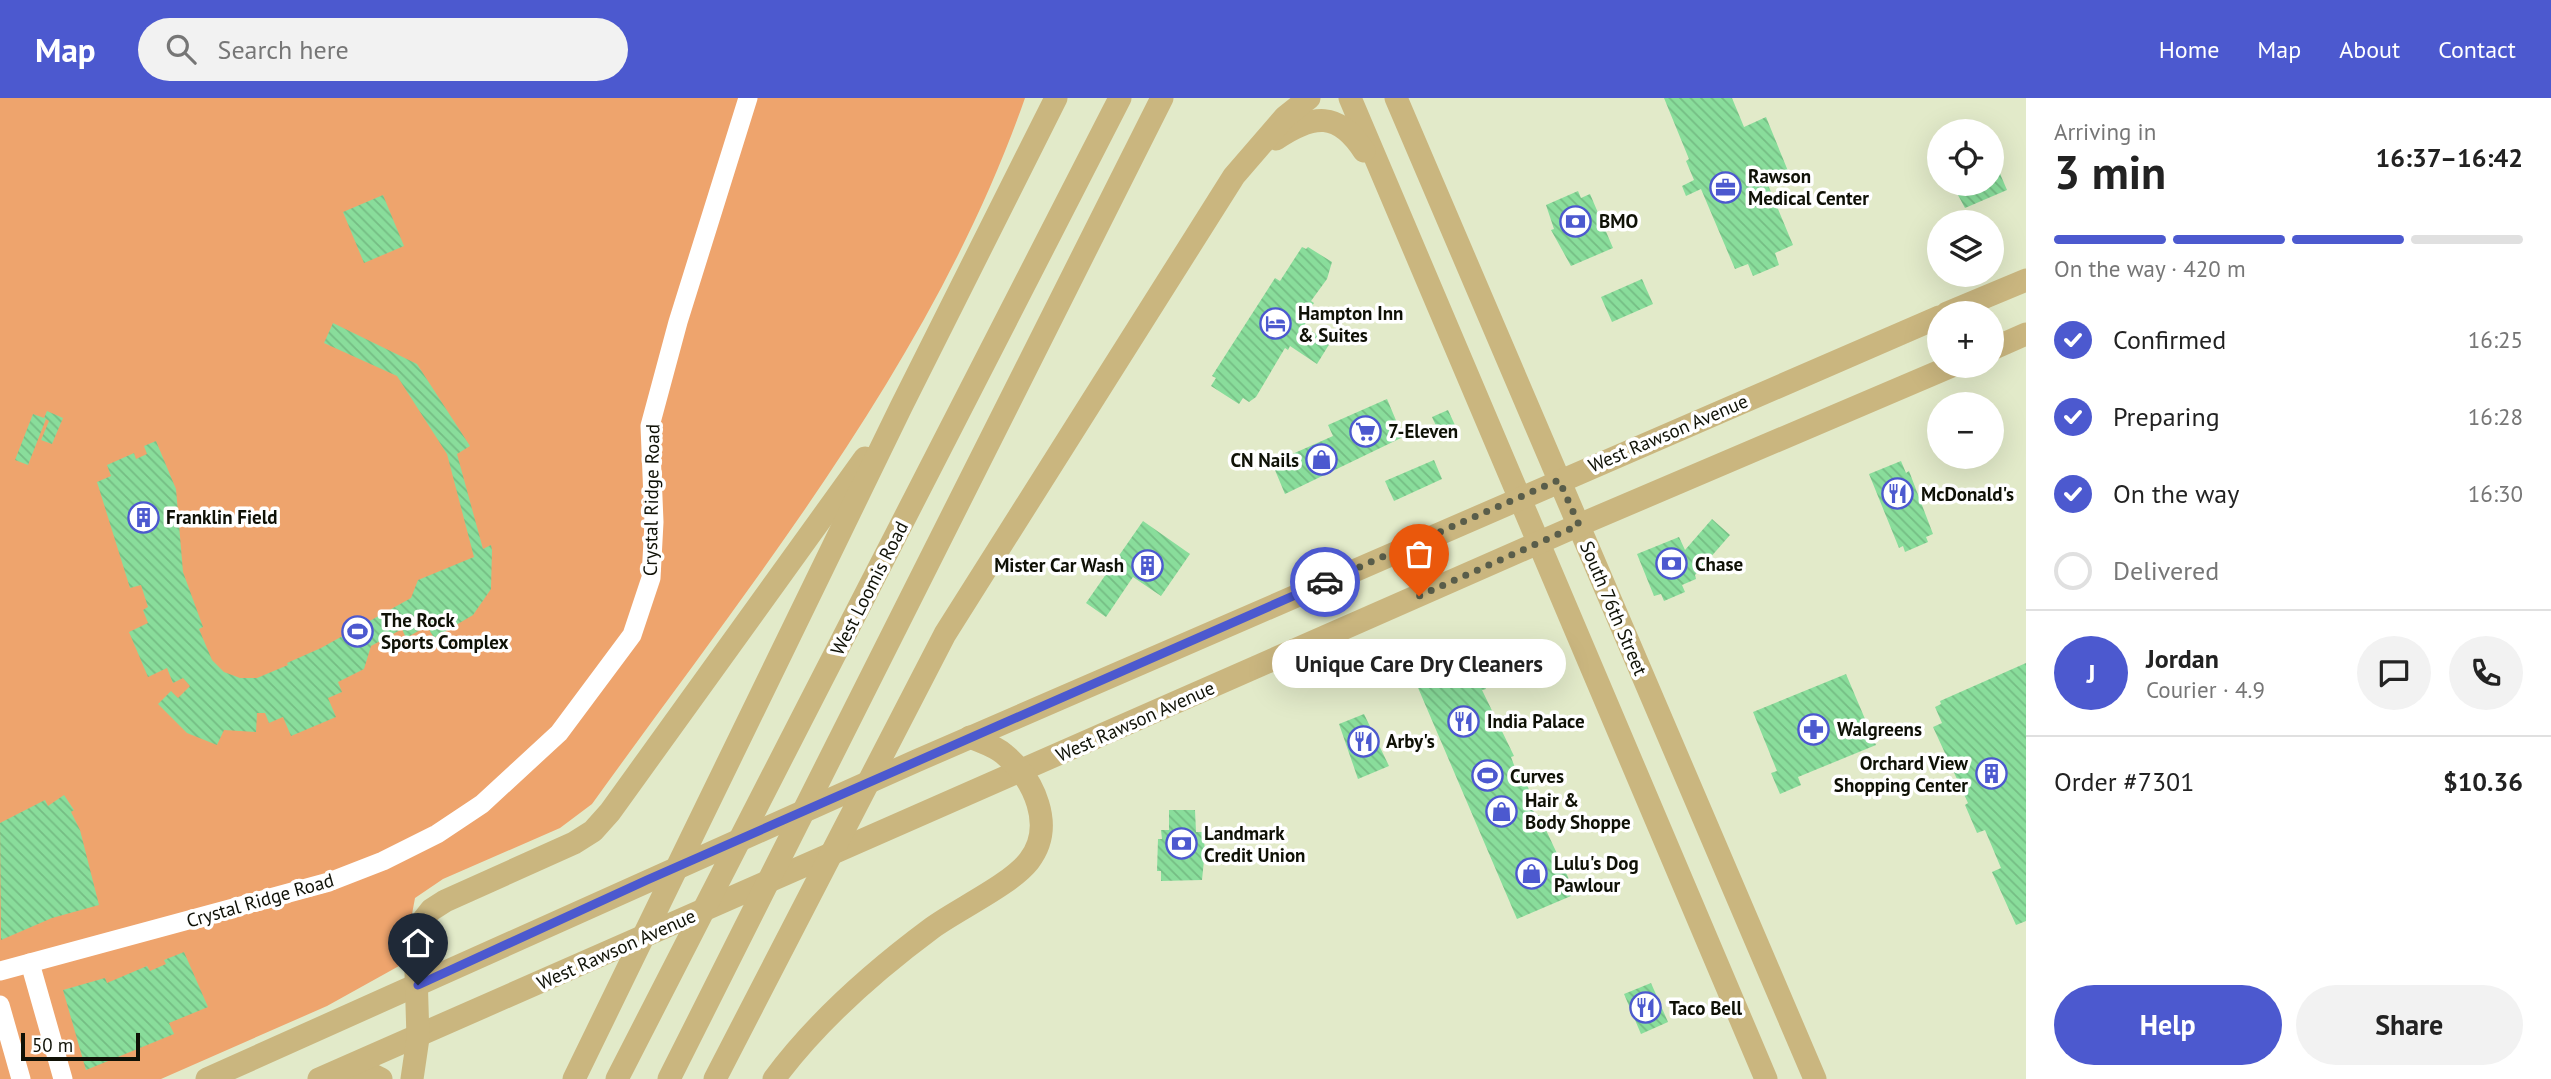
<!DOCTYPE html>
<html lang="en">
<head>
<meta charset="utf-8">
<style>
	body { margin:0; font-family:"PT Sans",sans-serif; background:#f2f2f2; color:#222; height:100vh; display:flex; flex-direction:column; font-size:26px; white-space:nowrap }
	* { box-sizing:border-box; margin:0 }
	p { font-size:23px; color:#767676 }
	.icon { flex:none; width:38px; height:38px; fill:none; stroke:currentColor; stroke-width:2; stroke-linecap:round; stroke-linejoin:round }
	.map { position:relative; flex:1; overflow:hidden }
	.panel { display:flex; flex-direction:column; background:#fff; width:525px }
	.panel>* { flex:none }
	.buttons { position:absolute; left:1927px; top:21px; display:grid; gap:14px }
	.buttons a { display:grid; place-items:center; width:77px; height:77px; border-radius:50%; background:#fff; box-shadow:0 7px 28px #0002; font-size:35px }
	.scale { position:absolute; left:21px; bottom:18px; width:119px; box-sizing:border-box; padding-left:7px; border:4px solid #0f1106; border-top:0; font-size:19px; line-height:24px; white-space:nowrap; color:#0f1106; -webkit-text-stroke:5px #fff; paint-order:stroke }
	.pin { position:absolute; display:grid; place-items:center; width:60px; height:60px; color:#fff; margin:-72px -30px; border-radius:50% 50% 50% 0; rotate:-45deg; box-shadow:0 0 7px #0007 }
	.pin .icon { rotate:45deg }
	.courier { position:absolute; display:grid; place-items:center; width:70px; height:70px; margin:-35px; border:5px solid #4c59cf; border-radius:50%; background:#fff; color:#222; box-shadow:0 2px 9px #0007 }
	.bubble { position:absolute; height:49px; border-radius:24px; background:#fff; box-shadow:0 7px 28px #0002; font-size:23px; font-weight:800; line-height:49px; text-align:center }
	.head em { font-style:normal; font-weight:800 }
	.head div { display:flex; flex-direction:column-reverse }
	.head { display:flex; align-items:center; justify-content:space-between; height:119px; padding:0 28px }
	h1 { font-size:46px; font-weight:800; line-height:52px }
	.bar { display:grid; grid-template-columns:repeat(4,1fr); gap:10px 7px; align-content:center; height:84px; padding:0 28px }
	.bar i { height:9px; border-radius:5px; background:#e0e0e0 }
	.bar .current { background:#4c59cf }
	.bar p { grid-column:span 4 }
	.line { display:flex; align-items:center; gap:18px; padding:0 28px; border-top:2px solid #e0e0e0 }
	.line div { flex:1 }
	.round { display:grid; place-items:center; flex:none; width:74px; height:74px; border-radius:37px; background:#f2f2f2 }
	ol { padding:0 28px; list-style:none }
	li { display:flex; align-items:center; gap:21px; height:77px }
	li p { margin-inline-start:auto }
	li .icon { padding:7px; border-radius:50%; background:#4c59cf; color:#fff; stroke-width:4 }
	li:last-child { color:#767676 }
	li i { width:38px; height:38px; border:4px solid #e0e0e0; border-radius:50% }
	.cta { display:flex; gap:14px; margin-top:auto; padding:14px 28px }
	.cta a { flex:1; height:80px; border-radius:42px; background:#4c59cf; color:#fff; font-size:28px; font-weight:800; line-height:80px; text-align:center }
	.cta a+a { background:#f2f2f2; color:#222 }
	header { display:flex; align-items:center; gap:42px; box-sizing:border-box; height:98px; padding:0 35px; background:#4c59cf; color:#fff }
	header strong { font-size:33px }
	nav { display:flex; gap:38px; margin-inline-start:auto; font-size:24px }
	.search { width:490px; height:63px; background:#f2f2f2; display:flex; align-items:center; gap:18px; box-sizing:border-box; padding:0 24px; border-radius:38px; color:#767676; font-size:26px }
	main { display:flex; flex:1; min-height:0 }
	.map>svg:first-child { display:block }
	.green { fill:#eea46d }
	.building { fill:url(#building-back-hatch) }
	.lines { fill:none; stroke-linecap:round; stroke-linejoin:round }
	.minor { stroke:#fff; stroke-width:19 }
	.major { stroke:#cab67f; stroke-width:23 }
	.done { stroke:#595d4a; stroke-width:7; stroke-dasharray:0 12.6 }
	.route { stroke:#4c59cf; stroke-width:9 }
	.labels { text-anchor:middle; stroke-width:7; stroke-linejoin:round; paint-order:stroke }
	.poi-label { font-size:19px; font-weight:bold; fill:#0f1106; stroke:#fff; text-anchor:start }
	.street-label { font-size:19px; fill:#0f1106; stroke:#fff }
</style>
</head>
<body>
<header>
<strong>Map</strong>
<div class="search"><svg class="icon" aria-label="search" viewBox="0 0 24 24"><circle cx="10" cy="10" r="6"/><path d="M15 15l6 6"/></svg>Search here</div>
<nav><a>Home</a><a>Map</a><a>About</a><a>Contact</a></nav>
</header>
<main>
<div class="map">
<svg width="2026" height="981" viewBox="0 0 2026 981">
	<defs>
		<pattern id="building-back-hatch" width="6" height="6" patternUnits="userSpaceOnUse" patternTransform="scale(1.75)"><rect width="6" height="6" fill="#89dd9b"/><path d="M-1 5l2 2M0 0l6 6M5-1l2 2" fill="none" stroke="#75bd84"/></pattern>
	</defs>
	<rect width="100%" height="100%" fill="#e2eac9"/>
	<path class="green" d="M 0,0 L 1025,0 C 933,263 753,482 592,706 L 560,730 L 443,781 L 415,800 L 405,854 L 399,868 L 327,908 L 161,981 L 0,981 Z"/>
	<g class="building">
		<path d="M 1664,0 L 1732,0 L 1744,29 L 1766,19 L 1788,73 L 1766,82 L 1793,147 L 1775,155 L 1779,167 L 1753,178 L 1748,166 L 1735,171 L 1701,91 L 1686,98 L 1682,88 L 1694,82 L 1686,63 L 1689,61 Z"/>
		<path d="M 1992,57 L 2007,92 L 1965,110 L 1952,86 L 1992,86 Z"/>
		<path d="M 1578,93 L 1581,100 L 1590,96 L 1613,150 L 1571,168 L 1551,132 L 1554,131 L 1546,107 Z"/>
		<path d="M 383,97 L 404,148 L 364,165 L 343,114 Z"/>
		<path d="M 1302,149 L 1306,151 L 1308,149 L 1332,164 L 1327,181 L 1311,203 L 1314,205 L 1303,221 L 1307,223 L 1304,228 L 1330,245 L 1317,266 L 1290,248 L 1288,252 L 1285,250 L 1256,299 L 1249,304 L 1243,300 L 1239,306 L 1211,288 L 1216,280 L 1212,278 L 1275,180 L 1280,183 Z"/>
		<path d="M 1642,181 L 1653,206 L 1612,224 L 1601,199 Z"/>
		<path d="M 333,225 L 417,266 L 470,348 L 457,356 L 483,451 L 491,447 L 492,452 L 491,491 L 473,517 L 434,540 L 427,528 L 406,540 L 402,531 L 371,548 L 364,571 L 338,584 L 342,594 L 328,600 L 336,619 L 291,638 L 283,619 L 269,625 L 265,615 L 257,615 L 256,634 L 224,632 L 217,647 L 187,635 L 158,606 L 171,593 L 178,600 L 190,588 L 183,580 L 173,585 L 167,570 L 148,579 L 129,534 L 148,525 L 143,512 L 148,509 L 141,487 L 130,490 L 97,384 L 111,378 L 107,367 L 134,355 L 136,361 L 147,356 L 144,348 L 156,343 L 176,391 L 183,474 L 203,529 L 199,531 L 212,562 L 224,574 L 240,580 L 257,580 L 288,567 L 287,565 L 321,550 L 411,500 L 418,482 L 474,459 L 447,356 L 397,278 L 324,245 Z"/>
		<path d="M 1387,301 L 1403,339 L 1285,396 L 1272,365 L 1333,338 L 1328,327 Z"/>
		<path d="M 1448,312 L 1459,336 L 1443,343 L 1432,319 Z"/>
		<path d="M 47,313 L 63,320 L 52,346 L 41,342 L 49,323 L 46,321 L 28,367 L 15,362 L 33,316 L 44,320 Z"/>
		<path d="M 1434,362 L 1442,381 L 1394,403 L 1385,383 Z"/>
		<path d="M 1901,363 L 1906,375 L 1909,373 L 1933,436 L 1926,439 L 1928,444 L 1905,454 L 1903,448 L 1899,450 L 1869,376 Z"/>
		<path d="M 1712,421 L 1730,437 L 1695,477 L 1696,481 L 1682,487 L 1685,494 L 1664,503 L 1661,496 L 1654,498 L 1637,456 L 1679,439 L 1685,452 Z"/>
		<path d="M 1143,423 L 1190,456 L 1161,498 L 1133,479 L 1106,519 L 1086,505 Z"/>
		<path d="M 1460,541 L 1465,543 L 1473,561 L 1486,591 L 1482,592 L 1514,658 L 1511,659 L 1517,675 L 1521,673 L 1530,694 L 1526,696 L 1536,719 L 1539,717 L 1574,792 L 1571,798 L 1517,821 L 1407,564 Z"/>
		<path d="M 2026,565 L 2026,823 L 2016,827 L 1992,774 L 2001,770 L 1985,732 L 1977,735 L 1965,707 L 1968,705 L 1933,629 L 1942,625 L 1935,609 L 1941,606 L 1940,603 Z"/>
		<path d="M 1846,576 L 1876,647 L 1798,679 L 1801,687 L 1780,696 L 1771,675 L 1777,673 L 1753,614 Z"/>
		<path d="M 1364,616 L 1389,668 L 1358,681 L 1339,626 Z"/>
		<path d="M 64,697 L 74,712 L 71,714 L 80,732 L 99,807 L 52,820 L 1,842 L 0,725 L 45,702 L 48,708 Z"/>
		<path d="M 1169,712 L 1195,712 L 1196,734 L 1203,734 L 1205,752 L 1202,782 L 1161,783 L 1161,773 L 1157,773 L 1158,741 L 1162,741 L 1161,732 L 1169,732 Z"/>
		<path d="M 184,854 L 208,909 L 169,925 L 174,936 L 86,972 L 63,892 L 105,880 L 107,885 L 147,868 L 150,873 L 166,866 L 164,862 Z"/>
		<path d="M 1651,885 L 1668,924 L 1641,936 L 1624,896 Z"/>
	</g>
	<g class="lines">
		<g class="minor">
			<path d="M 30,865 L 63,981"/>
			<path d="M 0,873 L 329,784 L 383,763 L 437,736 L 482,706 L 559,635 L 632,537 L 651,480 L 654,424 L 650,328 L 678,224 L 748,0"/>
			<path d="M 0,907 L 21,981"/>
		</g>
		<g class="major">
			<path d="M 1350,0 L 1766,981"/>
			<path d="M 1396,0 L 1815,981"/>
			<path d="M 1276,41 C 1313,16 1338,13 1364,53"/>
			<path d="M 1947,215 L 2026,182"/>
			<path d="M 1992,251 L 2026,236"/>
			<path d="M 343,973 L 367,974 L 381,981"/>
			<path d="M 207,981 L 916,663 L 1939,219"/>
			<path d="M 319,981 L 1579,427 L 1952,268"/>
			<path d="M 412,981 L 418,940 L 415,842 L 420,826 L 431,812 L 445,803 L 574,745 L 593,733 L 610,714 L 865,360"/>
			<path d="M 574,981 L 901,309 L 1056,0"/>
			<path d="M 617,981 L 1120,0"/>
			<path d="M 669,981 L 1162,0"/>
			<path d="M 715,981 L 945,536 L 1234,78 L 1285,19 L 1309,0"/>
			<path d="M 774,981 C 817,923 874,873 932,830 C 958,811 1010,787 1029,763 C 1056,728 1034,681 1004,656 C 995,648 981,644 970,639"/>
		</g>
	</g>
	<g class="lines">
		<path class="done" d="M 1325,484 L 1559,382 L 1579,427 L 1419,498"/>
		<path class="route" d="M 418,887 L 647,782 L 1325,484"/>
	</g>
	<defs>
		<symbol id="office-ring" viewBox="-11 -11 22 22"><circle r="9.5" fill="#fff" stroke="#4c59cf" stroke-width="1.5"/><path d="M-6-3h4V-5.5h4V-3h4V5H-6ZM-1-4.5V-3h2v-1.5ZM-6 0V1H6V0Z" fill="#4c59cf"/></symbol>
		<symbol id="bank-ring" viewBox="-11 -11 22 22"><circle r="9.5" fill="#fff" stroke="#4c59cf" stroke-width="1.5"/><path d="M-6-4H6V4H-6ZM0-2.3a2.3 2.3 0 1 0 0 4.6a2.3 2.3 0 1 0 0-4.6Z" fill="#4c59cf"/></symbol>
		<symbol id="hotel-ring" viewBox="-11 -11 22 22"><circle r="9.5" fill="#fff" stroke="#4c59cf" stroke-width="1.5"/><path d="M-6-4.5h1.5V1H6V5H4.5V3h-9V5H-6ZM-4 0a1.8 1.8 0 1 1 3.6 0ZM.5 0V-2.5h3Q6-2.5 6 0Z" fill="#4c59cf"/></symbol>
		<symbol id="supermarket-ring" viewBox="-11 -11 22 22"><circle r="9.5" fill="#fff" stroke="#4c59cf" stroke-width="1.5"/><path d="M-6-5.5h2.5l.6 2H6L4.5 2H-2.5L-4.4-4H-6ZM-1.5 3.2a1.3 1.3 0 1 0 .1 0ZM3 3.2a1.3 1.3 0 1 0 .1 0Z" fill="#4c59cf"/></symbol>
		<symbol id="shop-ring" viewBox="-11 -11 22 22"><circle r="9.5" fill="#fff" stroke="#4c59cf" stroke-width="1.5"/><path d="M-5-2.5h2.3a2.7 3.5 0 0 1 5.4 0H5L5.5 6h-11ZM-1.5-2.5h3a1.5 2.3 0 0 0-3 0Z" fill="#4c59cf"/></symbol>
		<symbol id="restaurant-ring" viewBox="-11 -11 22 22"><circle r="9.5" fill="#fff" stroke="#4c59cf" stroke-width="1.5"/><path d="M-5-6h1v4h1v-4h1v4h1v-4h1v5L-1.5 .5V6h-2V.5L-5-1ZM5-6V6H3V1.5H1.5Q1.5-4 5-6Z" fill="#4c59cf"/></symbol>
		<symbol id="building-ring" viewBox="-11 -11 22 22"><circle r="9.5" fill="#fff" stroke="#4c59cf" stroke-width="1.5"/><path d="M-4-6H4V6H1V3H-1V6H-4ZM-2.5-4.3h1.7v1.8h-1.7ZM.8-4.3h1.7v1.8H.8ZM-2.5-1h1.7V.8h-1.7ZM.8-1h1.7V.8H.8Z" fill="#4c59cf"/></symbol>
		<symbol id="stadium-ring" viewBox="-11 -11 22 22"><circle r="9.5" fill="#fff" stroke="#4c59cf" stroke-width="1.5"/><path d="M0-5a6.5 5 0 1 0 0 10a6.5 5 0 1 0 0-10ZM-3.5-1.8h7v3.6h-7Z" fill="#4c59cf"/></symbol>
		<symbol id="pharmacy-ring" viewBox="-11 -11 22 22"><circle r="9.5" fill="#fff" stroke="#4c59cf" stroke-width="1.5"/><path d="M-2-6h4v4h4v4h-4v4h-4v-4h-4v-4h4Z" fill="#4c59cf"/></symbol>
	</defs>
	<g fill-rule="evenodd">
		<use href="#office-ring" x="1708" y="72" width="35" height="35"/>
		<use href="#bank-ring" x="1558" y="106" width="35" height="35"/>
		<use href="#hotel-ring" x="1258" y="208" width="35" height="35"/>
		<use href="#supermarket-ring" x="1348" y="316" width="35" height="35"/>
		<use href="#shop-ring" x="1304" y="344" width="35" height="35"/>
		<use href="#restaurant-ring" x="1880" y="378" width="35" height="35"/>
		<use href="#building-ring" x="126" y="402" width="35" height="35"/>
		<use href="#bank-ring" x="1654" y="448" width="35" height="35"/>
		<use href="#building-ring" x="1130" y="450" width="35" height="35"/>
		<use href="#stadium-ring" x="340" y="516" width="35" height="35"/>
		<use href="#restaurant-ring" x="1446" y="606" width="35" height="35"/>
		<use href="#pharmacy-ring" x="1796" y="614" width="35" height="35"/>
		<use href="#restaurant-ring" x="1346" y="626" width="35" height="35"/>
		<use href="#building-ring" x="1974" y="658" width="35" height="35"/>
		<use href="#stadium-ring" x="1470" y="660" width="35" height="35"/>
		<use href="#shop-ring" x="1484" y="696" width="35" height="35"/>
		<use href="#bank-ring" x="1164" y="728" width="35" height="35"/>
		<use href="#shop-ring" x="1514" y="758" width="35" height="35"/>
		<use href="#restaurant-ring" x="1628" y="892" width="35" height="35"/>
	</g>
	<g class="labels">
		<g class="poi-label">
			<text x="1748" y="85">Rawson<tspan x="1748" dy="22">Medical Center</tspan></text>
			<text x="1599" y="130">BMO</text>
			<text x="1298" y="222">Hampton Inn<tspan x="1298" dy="22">&amp; Suites</tspan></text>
			<text x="1388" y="340">7-Eleven</text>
			<text x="1299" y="369" text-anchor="end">CN Nails</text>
			<text x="1921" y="403">McDonald's</text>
			<text x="166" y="426">Franklin Field</text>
			<text x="1695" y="473">Chase</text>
			<text x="1124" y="474" text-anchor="end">Mister Car Wash</text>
			<text x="381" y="529">The Rock<tspan x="381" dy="22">Sports Complex</tspan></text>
			<text x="1487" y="630">India Palace</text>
			<text x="1837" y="638">Walgreens</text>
			<text x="1386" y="650">Arby's</text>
			<text x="1968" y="672" text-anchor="end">Orchard View<tspan x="1968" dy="22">Shopping Center</tspan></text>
			<text x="1510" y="685">Curves</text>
			<text x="1525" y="709">Hair &amp;<tspan x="1525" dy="22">Body Shoppe</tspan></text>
			<text x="1204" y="742">Landmark<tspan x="1204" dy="22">Credit Union</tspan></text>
			<text x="1554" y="772">Lulu's Dog<tspan x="1554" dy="22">Pawlour</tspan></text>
			<text x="1669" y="917">Taco Bell</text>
		</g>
		<g class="street-label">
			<text transform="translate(1668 335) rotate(-23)" y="7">West Rawson Avenue</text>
			<text transform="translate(651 402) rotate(-89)" y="7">Crystal Ridge Road</text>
			<text transform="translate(869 490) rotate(-63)" y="7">West Loomis Road</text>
			<text transform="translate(1614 510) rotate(67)" y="7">South 76th Street</text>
			<text transform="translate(1135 623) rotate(-24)" y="7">West Rawson Avenue</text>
			<text transform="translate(260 802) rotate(-16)" y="7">Crystal Ridge Road</text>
			<text transform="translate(616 851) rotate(-24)" y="7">West Rawson Avenue</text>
		</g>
	</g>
</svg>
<div class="buttons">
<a><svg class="icon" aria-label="locate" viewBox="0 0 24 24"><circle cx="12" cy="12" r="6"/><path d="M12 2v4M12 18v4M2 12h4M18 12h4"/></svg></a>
<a><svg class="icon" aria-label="layers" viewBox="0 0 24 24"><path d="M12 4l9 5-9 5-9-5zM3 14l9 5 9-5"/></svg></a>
<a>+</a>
<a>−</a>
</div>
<div class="scale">50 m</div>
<div class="pin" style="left:1419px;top:498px;background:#ea580c"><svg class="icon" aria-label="bag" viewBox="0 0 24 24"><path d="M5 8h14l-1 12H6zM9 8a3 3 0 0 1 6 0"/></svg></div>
<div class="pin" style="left:418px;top:887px;background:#1f2937"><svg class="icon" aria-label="home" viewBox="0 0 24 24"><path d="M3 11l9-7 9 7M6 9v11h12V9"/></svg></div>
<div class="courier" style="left:1325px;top:484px"><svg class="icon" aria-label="car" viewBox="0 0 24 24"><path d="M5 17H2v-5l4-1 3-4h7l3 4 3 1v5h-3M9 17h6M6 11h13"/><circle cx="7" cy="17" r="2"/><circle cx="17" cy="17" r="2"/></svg></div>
<div class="bubble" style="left:1272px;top:541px;width:294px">Unique Care Dry Cleaners</div>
</div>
<section class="panel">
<div class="head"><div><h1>3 min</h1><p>Arriving in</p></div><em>16:37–16:42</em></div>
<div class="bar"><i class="current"></i><i class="current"></i><i class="current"></i><i></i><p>On the way · 420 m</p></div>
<ol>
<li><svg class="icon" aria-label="check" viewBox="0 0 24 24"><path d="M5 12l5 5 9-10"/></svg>Confirmed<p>16:25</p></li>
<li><svg class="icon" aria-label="check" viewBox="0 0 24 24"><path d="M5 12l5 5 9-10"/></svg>Preparing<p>16:28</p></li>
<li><svg class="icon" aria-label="check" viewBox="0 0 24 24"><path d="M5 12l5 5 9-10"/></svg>On the way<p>16:30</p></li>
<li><i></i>Delivered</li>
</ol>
<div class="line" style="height:126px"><b class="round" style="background:#4c59cf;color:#fff">J</b><div><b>Jordan</b><p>Courier · 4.9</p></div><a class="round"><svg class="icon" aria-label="chat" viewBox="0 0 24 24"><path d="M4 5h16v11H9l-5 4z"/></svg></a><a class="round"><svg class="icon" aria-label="phone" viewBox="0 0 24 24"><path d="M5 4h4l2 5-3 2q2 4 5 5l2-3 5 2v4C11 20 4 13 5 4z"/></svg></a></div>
<div class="line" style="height:91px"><div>Order #7301</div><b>$10.36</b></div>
<div class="cta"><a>Help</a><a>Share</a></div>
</section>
</main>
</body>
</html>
